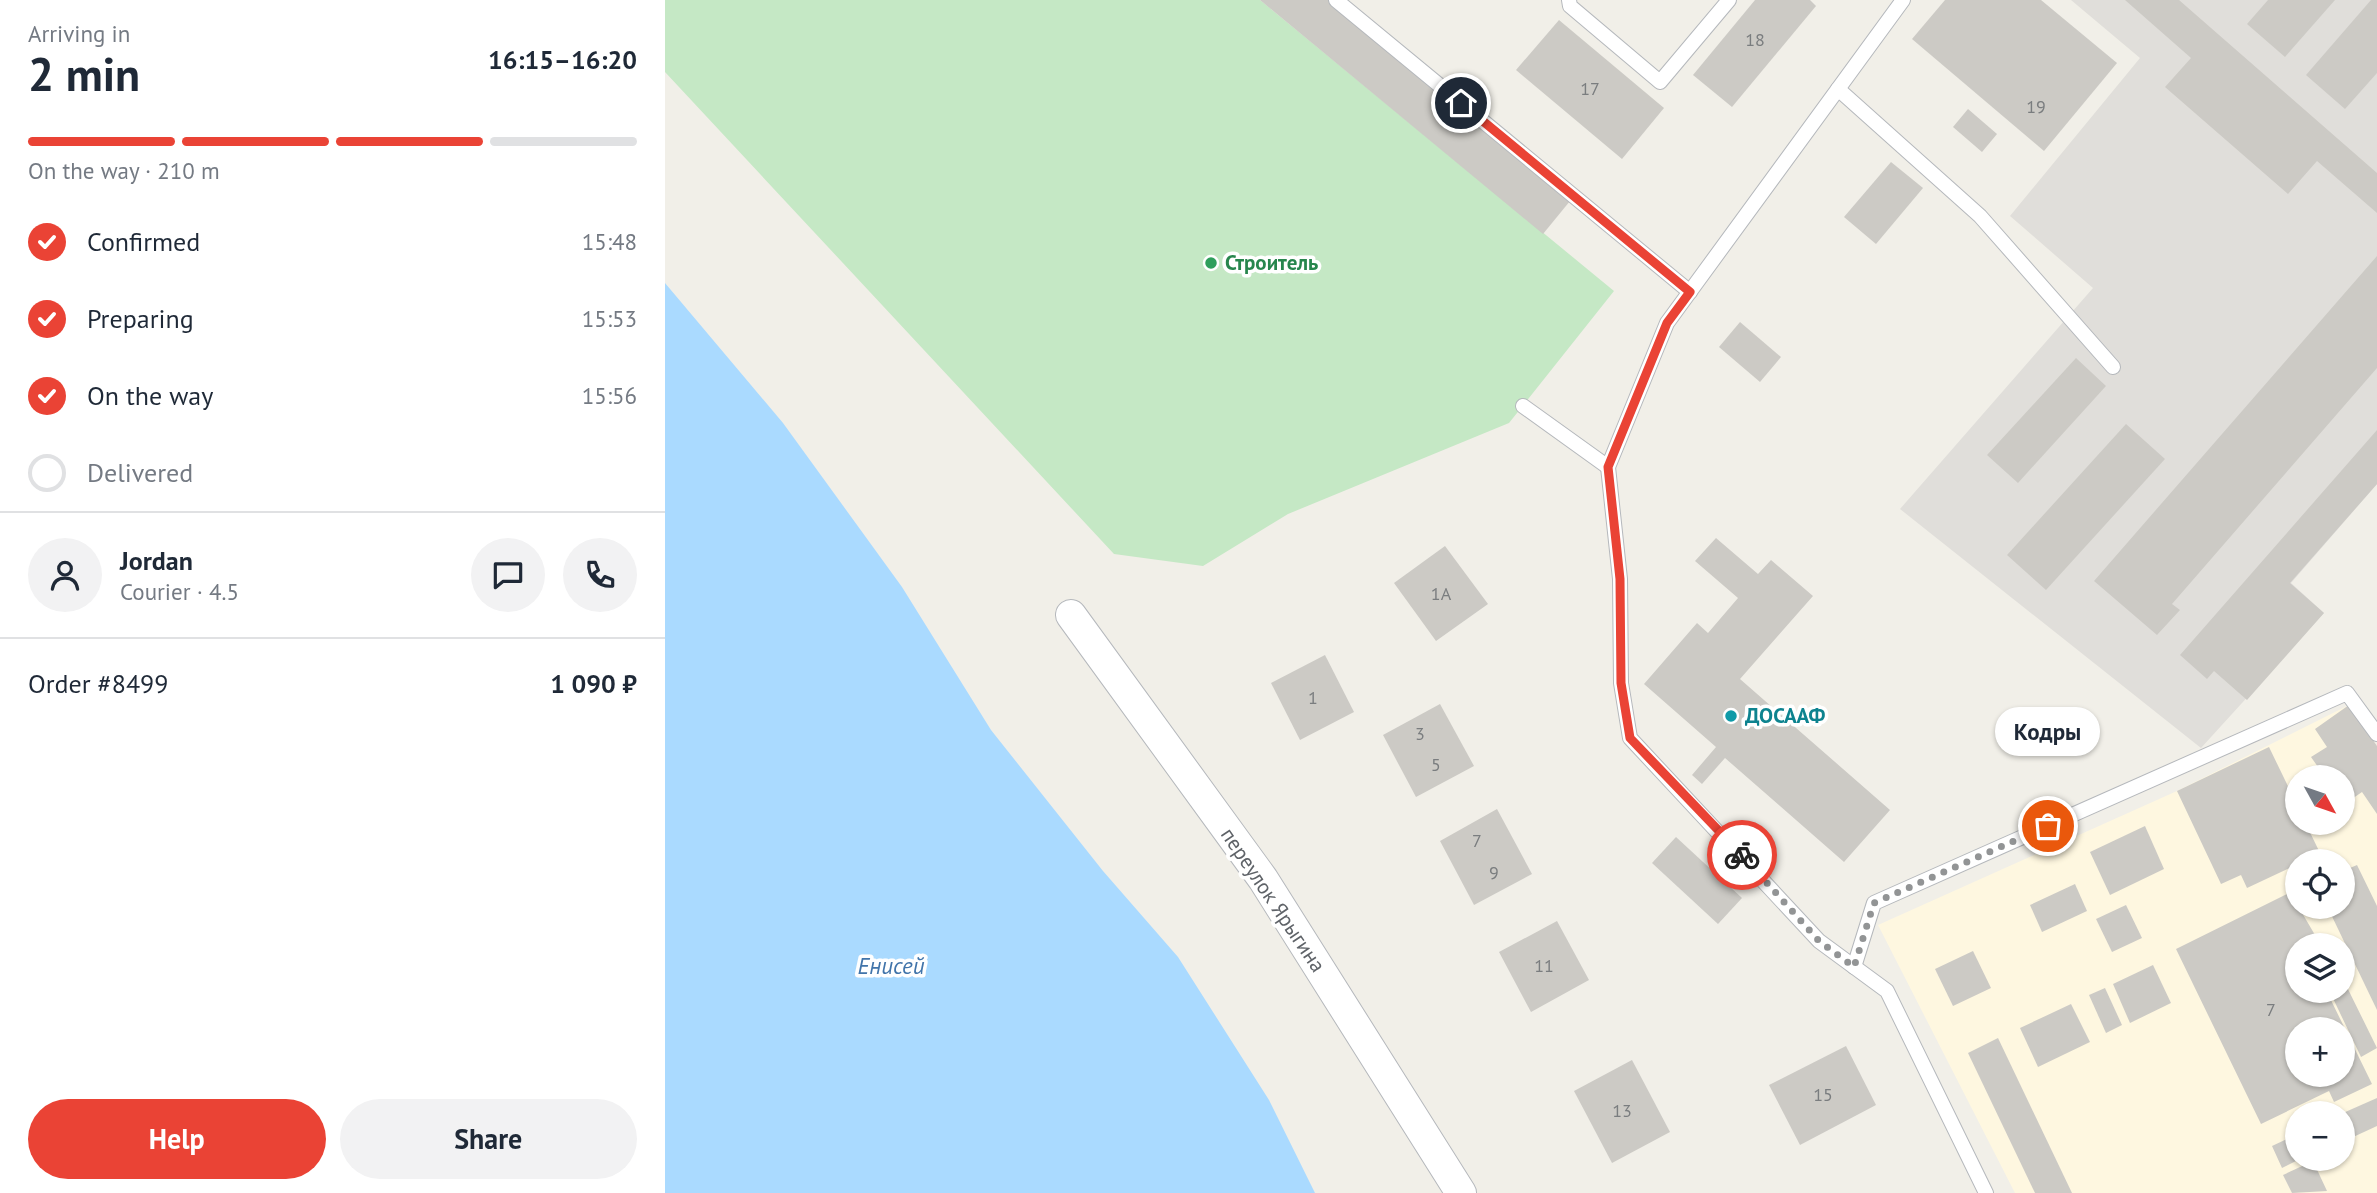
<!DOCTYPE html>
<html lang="en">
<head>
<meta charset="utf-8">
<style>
	body { margin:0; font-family:"PT Sans",sans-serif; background:#f2f2f3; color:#1f2937; height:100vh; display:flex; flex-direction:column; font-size:26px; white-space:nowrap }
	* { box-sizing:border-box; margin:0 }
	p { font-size:23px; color:#747a83 }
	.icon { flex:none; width:38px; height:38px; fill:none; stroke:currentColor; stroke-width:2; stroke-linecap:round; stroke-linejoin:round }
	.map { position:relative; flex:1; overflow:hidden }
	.sheet { display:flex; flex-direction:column; background:#fff; width:665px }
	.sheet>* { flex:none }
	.needle { width:46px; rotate:130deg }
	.controls { position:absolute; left:1620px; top:765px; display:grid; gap:14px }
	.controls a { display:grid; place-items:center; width:70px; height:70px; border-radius:50%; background:#fff; box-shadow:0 2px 5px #0004; font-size:35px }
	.pin { position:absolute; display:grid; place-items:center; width:60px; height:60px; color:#fff; margin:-30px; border:4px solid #fff; border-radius:50%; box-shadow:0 2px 7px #0007 }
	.courier { position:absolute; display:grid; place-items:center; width:70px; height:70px; margin:-35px; border:5px solid #ea4335; border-radius:50%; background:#fff; color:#222; box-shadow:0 2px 9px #0007 }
	.bubble { position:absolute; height:49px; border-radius:24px; background:#fff; box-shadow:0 2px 5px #0004; font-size:23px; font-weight:800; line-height:49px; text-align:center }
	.summary em { font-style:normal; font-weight:800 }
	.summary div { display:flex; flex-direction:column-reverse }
	.summary { display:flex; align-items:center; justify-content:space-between; height:119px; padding:0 28px }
	h1 { font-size:46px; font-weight:800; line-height:52px }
	.bar { display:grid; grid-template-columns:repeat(4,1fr); gap:10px 7px; align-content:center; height:84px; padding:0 28px }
	.bar i { height:9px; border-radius:5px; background:#e0e1e3 }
	.bar .on { background:#ea4335 }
	.bar p { grid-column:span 4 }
	.line { display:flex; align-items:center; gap:18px; padding:0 28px; border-top:2px solid #e0e1e3 }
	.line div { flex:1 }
	.round { display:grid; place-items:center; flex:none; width:74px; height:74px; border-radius:37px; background:#f2f2f3 }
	ol { padding:0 28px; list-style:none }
	li { display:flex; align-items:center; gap:21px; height:77px }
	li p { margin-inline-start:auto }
	li .icon { padding:7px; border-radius:50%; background:#ea4335; color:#fff; stroke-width:4 }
	li:last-child { color:#747a83 }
	li i { width:38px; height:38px; border:4px solid #e0e1e3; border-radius:50% }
	.button { display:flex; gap:14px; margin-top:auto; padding:14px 28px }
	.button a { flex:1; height:80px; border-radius:42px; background:#ea4335; color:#fff; font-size:28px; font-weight:800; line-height:80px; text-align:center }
	.button a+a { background:#f2f2f3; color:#1f2937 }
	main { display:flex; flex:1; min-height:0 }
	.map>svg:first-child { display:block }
	.commercial { fill:#fef7e0; fill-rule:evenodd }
	.industrial { fill:#e0deda }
	.green { fill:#c5e8c5 }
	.water { fill:#aadaff }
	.building { fill:#cccac5; fill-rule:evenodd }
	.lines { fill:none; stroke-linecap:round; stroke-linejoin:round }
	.lane-casing { stroke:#b5b8bc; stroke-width:16 }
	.street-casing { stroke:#b5b8bc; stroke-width:32 }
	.lane { stroke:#fff; stroke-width:14 }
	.street { stroke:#fff; stroke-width:30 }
	.done { stroke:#929495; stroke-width:7; stroke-dasharray:0 12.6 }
	.route { stroke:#ea4335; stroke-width:9 }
	.leisure-dot { fill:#2e9e5b; stroke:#fff; stroke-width:2.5 }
	.culture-dot { fill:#0f9aa8; stroke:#fff; stroke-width:2.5 }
	.labels { text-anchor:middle; stroke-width:7; stroke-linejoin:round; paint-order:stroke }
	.number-label { font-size:18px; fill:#7a7d7f }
	.leisure-label { font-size:21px; font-weight:bold; fill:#27864d; stroke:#fff; text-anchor:start }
	.culture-label { font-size:21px; font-weight:bold; fill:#0d838f; stroke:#fff; text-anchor:start }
	.street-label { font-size:21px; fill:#5f6368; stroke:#fff }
	.water-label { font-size:23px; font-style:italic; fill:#4174aa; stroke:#fff }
</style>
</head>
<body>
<main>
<section class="sheet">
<div class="summary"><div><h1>2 min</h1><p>Arriving in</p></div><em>16:15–16:20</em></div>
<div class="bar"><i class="on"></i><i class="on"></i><i class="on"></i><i></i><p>On the way · 210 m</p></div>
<ol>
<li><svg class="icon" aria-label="check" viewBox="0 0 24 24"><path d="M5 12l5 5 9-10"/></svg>Confirmed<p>15:48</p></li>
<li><svg class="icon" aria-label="check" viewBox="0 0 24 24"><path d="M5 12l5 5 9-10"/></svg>Preparing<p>15:53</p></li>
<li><svg class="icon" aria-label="check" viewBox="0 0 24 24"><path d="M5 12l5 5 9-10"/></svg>On the way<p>15:56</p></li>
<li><i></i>Delivered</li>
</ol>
<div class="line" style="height:126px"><a class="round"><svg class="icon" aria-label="person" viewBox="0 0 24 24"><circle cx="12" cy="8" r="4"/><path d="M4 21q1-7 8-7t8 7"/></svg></a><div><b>Jordan</b><p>Courier · 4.5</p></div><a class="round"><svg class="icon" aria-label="chat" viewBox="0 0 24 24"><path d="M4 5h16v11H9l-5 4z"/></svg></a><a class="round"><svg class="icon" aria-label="phone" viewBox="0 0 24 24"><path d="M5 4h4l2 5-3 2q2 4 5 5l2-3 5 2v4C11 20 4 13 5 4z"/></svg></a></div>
<div class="line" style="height:91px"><div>Order #8499</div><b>1 090 ₽</b></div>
<div class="button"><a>Help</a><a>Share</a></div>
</section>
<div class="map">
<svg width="1712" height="1193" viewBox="0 0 1712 1193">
	<rect width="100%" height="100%" fill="#f1efe8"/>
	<path class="commercial" d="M 1684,705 L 1712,746 L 1712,1193 L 1350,1193 L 1213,925 L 1512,791 ZM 1633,777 L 1678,777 L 1678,822 L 1633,822 ZM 1633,861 L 1678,861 L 1678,906 L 1633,906 ZM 1633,945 L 1678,945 L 1678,990 L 1633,990 ZM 1633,1029 L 1678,1029 L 1678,1074 L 1633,1074 ZM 1633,1113 L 1678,1113 L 1678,1158 L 1633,1158 Z"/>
	<path class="industrial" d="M 1406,0 L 1712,0 L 1712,484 L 1626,583 L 1659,613 L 1536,748 L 1235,509 L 1428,288 L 1345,216 L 1475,58 Z"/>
	<path class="green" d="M 0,0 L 595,0 L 949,291 L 844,423 L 623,514 L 538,566 L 449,554 L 0,72 Z"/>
	<path class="water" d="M 0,283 L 118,423 L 237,587 L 326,730 L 438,871 L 513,957 L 604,1100 L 650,1193 L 0,1193 Z"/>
	<g class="building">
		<path d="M 595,0 L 663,0 L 905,201 L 878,234 Z"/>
		<path d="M 1090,0 L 1145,0 L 1151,6 L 1067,107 L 1028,75 Z"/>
		<path d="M 1280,0 L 1376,0 L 1452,63 L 1379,151 L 1247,39 Z"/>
		<path d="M 1460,0 L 1514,0 L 1712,173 L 1712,213 L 1652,161 L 1623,194 L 1500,87 L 1526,58 Z"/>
		<path d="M 1603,0 L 1670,0 L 1620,57 L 1582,24 Z"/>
		<path d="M 1706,0 L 1712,0 L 1712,73 L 1680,109 L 1641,75 Z"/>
		<path d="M 894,20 L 999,108 L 957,159 L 851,70 Z"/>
		<path d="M 1303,109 L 1332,134 L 1317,152 L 1288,127 Z"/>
		<path d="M 1226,162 L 1258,188 L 1211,244 L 1179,217 Z"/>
		<path d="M 1712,256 L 1712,368 L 1507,604 L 1515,610 L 1492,635 L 1429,581 Z"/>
		<path d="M 1075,322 L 1116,357 L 1095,382 L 1054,347 Z"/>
		<path d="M 1411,358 L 1441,386 L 1353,483 L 1322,455 Z"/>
		<path d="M 1461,424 L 1500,459 L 1381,590 L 1342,555 Z"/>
		<path d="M 1712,430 L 1712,484 L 1625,583 L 1659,613 L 1582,700 L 1549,671 L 1542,679 L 1515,655 Z"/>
		<path d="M 1051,538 L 1093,574 L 1106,560 L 1148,596 L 1075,679 L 1225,810 L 1179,862 L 1060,758 L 1037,784 L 1027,775 L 1051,747 L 979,684 L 1032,623 L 1043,633 L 1073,598 L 1030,561 Z"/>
		<path d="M 780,546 L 823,604 L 771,641 L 729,583 Z"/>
		<path d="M 660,655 L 689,712 L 635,740 L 606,683 Z"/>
		<path d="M 775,704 L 809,766 L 751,797 L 718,735 Z"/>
		<path d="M 1684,705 L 1712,746 L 1712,814 L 1697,792 L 1678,805 L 1678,777 L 1660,777 L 1646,757 L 1662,747 L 1650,729 Z"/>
		<path d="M 1604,747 L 1633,807 L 1633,822 L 1640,822 L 1655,853 L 1633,861 L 1633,864 L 1582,888 L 1576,875 L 1556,884 L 1512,791 Z"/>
		<path d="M 832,809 L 867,874 L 809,905 L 775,841 Z"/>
		<path d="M 1480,826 L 1499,869 L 1445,895 L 1425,852 Z"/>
		<path d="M 1011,837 L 1077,898 L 1053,924 L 987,863 Z"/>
		<path d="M 1692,865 L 1712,906 L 1712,1010 L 1662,906 L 1678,906 L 1678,871 Z"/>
		<path d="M 1410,884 L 1422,911 L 1377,932 L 1365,905 Z"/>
		<path d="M 1628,891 L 1633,906 L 1650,935 L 1637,941 L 1639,945 L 1633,945 L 1633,990 L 1661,990 L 1707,1084 L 1669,1102 L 1664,1091 L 1596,1124 L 1511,949 ZM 1633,1029 L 1678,1029 L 1678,1074 L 1633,1074 Z"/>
		<path d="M 1461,905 L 1477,938 L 1447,952 L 1431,919 Z"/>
		<path d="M 892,921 L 924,980 L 866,1012 L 834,952 Z"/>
		<path d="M 1308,951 L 1326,988 L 1288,1006 L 1270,969 Z"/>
		<path d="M 1488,965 L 1506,1003 L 1465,1023 L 1448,984 Z"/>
		<path d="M 1678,979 L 1712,1048 L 1696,1057 L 1664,990 L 1678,990 Z"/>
		<path d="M 1440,988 L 1457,1025 L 1441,1033 L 1424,995 Z"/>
		<path d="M 1406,1004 L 1425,1042 L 1373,1067 L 1355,1028 Z"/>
		<path d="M 1333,1038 L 1407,1193 L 1370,1193 L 1303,1053 Z"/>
		<path d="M 1181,1046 L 1211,1105 L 1135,1145 L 1104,1085 Z"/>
		<path d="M 967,1060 L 1005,1132 L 947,1163 L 909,1091 Z"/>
		<path d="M 1712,1098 L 1712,1126 L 1686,1138 L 1678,1113 Z"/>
		<path d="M 1633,1134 L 1633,1158 L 1637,1158 L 1617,1168 L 1607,1146 Z"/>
		<path d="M 1648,1161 L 1662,1191 L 1627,1193 L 1618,1175 Z"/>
	</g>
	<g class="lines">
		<defs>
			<g id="lane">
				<path d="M 671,0 L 1025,292"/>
				<path d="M 904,0 L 905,6 L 995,82 L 1064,0"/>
				<path d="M 1238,0 L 1002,323 L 943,467 L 955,579 L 956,683 L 965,738 L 1154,941 L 1222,991 L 1321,1193"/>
				<path d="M 1173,89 L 1315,216 L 1448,367"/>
				<path d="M 858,406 L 943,467"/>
				<path d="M 1189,967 L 1209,903 L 1682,693 L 1712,734"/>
			</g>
			<path id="street" d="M 406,615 L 598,879 L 796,1193"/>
		</defs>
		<use href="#lane" class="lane-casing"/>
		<use href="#street" class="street-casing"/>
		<use href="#lane" class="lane"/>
		<use href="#street" class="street"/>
	</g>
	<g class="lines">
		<path class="done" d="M 1077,855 L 1154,941 L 1189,967 L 1209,903 L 1383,826"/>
		<path class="route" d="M 796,103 L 1025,292 L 1002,323 L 943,467 L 955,579 L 956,683 L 965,738 L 1077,855"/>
	</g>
	<circle class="leisure-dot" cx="546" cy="263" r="7"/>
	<circle class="culture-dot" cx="1066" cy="716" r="7"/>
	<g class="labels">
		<g class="number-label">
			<text x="1090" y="46">18</text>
			<text x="925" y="95">17</text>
			<text x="1371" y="113">19</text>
			<text x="776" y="600">1А</text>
			<text x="648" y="704">1</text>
			<text x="755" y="740">3</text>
			<text x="771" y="771">5</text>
			<text x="812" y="847">7</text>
			<text x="829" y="879">9</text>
			<text x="879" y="972">11</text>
			<text x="1606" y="1016">7</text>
			<text x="1158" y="1101">15</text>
			<text x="957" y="1117">13</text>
		</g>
		<g class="leisure-label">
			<text x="560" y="270">Строитель</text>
		</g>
		<g class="culture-label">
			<text x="1080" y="723">ДОСААФ</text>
		</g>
		<g class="street-label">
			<text transform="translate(608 900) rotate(56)" y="7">переулок Ярыгина</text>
		</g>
		<g class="water-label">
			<text x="226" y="974">Енисей</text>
		</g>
	</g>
</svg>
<div class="controls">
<a><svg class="needle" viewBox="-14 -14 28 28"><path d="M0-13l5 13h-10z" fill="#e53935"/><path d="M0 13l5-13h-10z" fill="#747a83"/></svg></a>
<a><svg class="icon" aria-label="locate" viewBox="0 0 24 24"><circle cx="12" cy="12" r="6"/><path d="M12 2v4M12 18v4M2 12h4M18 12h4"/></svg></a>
<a><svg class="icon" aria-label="layers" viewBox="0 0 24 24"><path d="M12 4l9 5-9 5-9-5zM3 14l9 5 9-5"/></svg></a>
<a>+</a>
<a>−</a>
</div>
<div class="pin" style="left:1383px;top:826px;background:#ea580c"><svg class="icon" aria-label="bag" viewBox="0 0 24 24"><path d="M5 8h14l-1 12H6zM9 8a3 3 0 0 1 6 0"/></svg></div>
<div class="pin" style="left:796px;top:103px;background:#1f2937"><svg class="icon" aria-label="home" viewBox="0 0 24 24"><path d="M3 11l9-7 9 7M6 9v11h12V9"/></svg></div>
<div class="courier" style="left:1077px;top:855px"><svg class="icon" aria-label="bike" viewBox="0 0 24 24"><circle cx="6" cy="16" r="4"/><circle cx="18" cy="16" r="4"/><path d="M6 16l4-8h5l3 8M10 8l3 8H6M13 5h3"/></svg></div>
<div class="bubble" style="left:1330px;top:707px;width:105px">Кодры</div>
</div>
</main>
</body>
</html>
